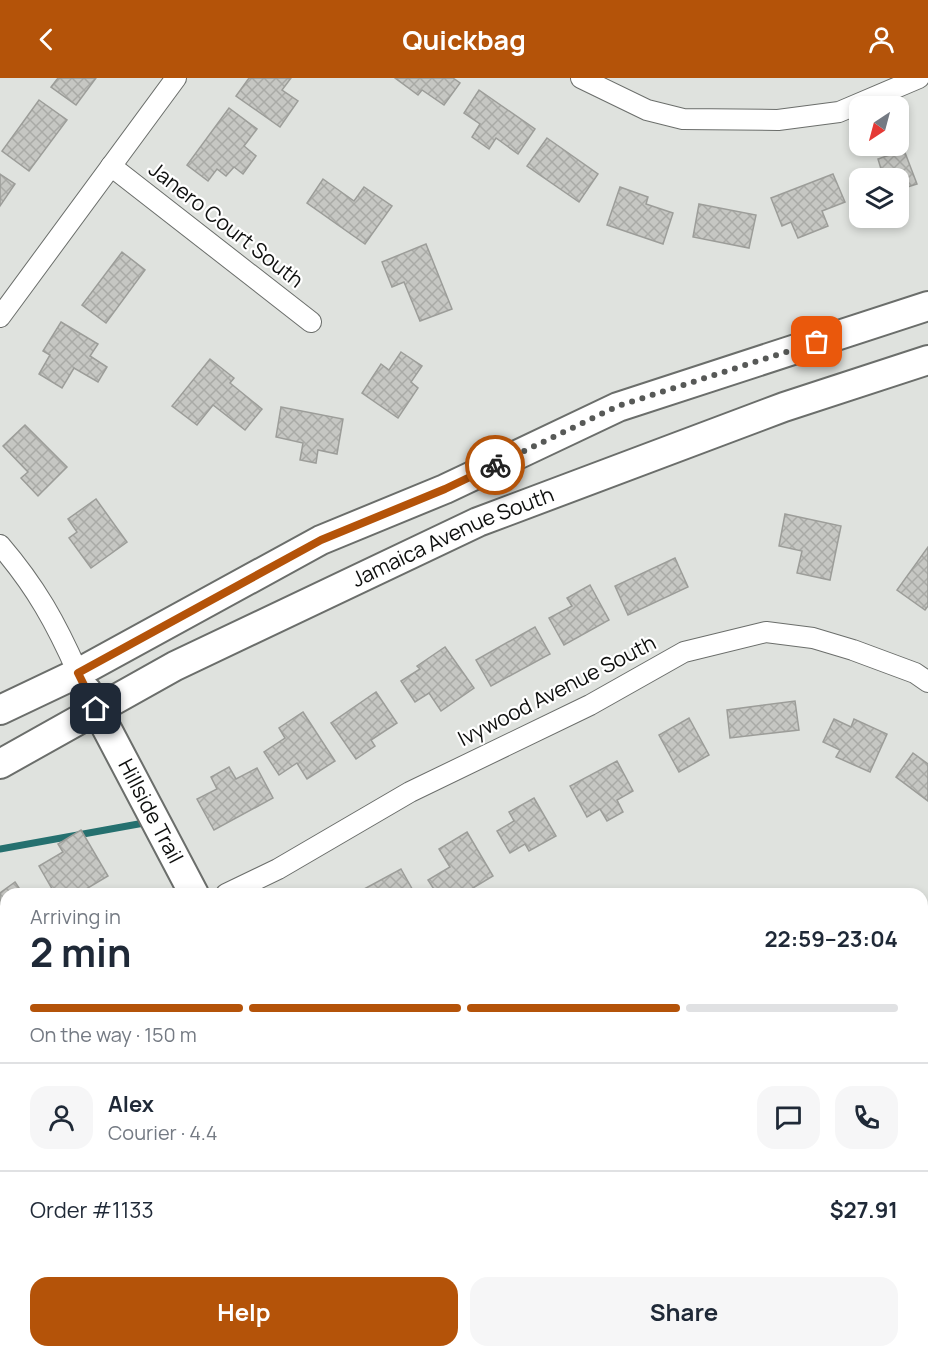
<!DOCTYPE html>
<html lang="en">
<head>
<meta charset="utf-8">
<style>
	body { margin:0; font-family:Manrope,sans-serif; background:#f6f6f7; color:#1f2937; height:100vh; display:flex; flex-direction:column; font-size:22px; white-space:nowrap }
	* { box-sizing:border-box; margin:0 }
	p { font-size:20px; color:#747a83 }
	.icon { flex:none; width:33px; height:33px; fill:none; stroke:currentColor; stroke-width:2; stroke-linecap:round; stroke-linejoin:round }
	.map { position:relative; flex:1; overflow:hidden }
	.side { position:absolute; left:0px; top:810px; width:928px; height:470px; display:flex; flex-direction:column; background:#fff; border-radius:18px 18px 0 0; box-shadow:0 3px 9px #0003 }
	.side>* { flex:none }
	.needle { width:39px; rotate:216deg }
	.tools { position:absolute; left:849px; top:18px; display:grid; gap:12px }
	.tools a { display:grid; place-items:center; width:60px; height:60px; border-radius:12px; background:#fff; box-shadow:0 3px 9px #0003; font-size:30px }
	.pin { position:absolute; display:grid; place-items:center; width:51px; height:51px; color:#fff; margin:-26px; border-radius:12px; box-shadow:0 3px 9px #0006 }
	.courier { position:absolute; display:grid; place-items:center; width:60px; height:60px; margin:-30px; border:4px solid #b45309; border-radius:50%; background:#fff; color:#222; box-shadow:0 2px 8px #0007 }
	.headline em { font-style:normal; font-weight:700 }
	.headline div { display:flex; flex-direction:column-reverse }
	.headline { display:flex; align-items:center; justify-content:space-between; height:102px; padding:0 30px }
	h1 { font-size:39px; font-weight:700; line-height:45px }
	.bar { display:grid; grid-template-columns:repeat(4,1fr); gap:9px 6px; align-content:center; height:72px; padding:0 30px }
	.bar i { height:8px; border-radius:4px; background:#e0e1e3 }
	.bar .current { background:#b45309 }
	.bar p { grid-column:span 4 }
	.line { display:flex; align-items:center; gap:15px; padding:0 30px; border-top:2px solid #e0e1e3 }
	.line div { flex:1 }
	.round { display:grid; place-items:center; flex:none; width:63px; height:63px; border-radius:18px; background:#f6f6f7 }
	.button { display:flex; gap:12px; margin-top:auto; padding:12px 30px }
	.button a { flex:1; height:69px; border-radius:18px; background:#b45309; color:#fff; font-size:24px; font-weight:700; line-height:69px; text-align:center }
	.button a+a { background:#f6f6f7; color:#1f2937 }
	header { display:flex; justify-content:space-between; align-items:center; height:78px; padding:0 30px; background:#b45309; color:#fff; font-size:27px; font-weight:700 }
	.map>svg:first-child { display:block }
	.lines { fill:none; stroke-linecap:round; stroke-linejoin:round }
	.stream { stroke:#25706f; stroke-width:7 }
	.building { fill:url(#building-cross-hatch); stroke:#9c9d99; stroke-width:1.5 }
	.street-casing { stroke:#6b6e6b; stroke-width:22 }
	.secondary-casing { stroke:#6b6e6b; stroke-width:32 }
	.street { stroke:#fff; stroke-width:20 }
	.secondary { stroke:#fff; stroke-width:28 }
	.done { stroke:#575957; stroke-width:6; stroke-dasharray:0 10.8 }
	.route { stroke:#b45309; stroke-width:8 }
	.labels { text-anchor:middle; stroke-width:4.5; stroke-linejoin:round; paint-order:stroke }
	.street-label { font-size:21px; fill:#0e0f0e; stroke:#fff }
</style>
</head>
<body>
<header><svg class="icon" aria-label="back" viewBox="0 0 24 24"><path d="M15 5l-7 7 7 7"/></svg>Quickbag<svg class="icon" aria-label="person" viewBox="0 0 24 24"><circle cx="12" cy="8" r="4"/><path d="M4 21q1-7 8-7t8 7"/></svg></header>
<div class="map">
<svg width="928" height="1279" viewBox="0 0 928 1279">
	<defs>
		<pattern id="building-cross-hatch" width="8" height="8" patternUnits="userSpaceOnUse" patternTransform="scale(1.5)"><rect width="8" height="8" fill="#c6c7c3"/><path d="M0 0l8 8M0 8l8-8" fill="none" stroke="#a9aaa6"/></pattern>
	</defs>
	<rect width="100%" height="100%" fill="#dfe2de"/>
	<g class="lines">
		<path class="stream" d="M 0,771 L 144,745"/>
	</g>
	<g class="building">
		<path d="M 58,0 L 96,0 L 76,27 L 51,9 Z"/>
		<path d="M 249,0 L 291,0 L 282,12 L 298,23 L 280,49 L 236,18 Z"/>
		<path d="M 395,0 L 453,0 L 460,5 L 444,27 L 422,12 L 418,17 Z"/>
		<path d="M 479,12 L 535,51 L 518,76 L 496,60 L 489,71 L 472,59 L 480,46 L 464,35 Z"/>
		<path d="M 39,22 L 67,42 L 29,93 L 2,73 Z"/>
		<path d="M 229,30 L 257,51 L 244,68 L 256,78 L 243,96 L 234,89 L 226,98 L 217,91 L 208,103 L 187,87 Z"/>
		<path d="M 547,60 L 598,96 L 579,124 L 527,88 Z"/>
		<path d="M 904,72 L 917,106 L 898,112 L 898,100 L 860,100 L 860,105 L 857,99 L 881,91 L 878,81 Z"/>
		<path d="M 0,96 L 15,106 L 0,128 Z"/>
		<path d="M 833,96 L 845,124 L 822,133 L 828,148 L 798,160 L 791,144 L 782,148 L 771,120 Z"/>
		<path d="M 323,101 L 354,123 L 364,109 L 392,128 L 365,166 L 307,125 Z"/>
		<path d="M 620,109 L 648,119 L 646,126 L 673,135 L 663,166 L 607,147 Z"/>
		<path d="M 699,126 L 756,137 L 749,170 L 693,159 Z"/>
		<path d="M 426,166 L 452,231 L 420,243 L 404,204 L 392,209 L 382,184 Z"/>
		<path d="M 122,174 L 145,192 L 106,245 L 82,227 Z"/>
		<path d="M 61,244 L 98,266 L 90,278 L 107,289 L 98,304 L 74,290 L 62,310 L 39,296 L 50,277 L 43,273 Z"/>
		<path d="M 401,274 L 422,288 L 411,304 L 418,310 L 398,340 L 362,315 L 381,286 L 389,292 Z"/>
		<path d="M 210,281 L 234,300 L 230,305 L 262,331 L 245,352 L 213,327 L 197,347 L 172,328 Z"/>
		<path d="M 281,329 L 343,341 L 337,376 L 318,372 L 316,385 L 300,382 L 303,365 L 276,359 Z"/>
		<path d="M 25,347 L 67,389 L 38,418 L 21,400 L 28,394 L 3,368 Z"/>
		<path d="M 96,421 L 127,464 L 91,490 L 69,460 L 77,454 L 68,441 Z"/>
		<path d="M 785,436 L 841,448 L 830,502 L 797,495 L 802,473 L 779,468 Z"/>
		<path d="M 928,469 L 928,528 L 925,532 L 897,512 Z"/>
		<path d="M 675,480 L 688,509 L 628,537 L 615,508 Z"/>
		<path d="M 590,507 L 609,542 L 564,567 L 549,540 L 572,528 L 567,520 Z"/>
		<path d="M 535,549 L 550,576 L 491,608 L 476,582 Z"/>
		<path d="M 445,569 L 474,610 L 441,633 L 429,615 L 415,624 L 401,603 L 420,591 L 417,588 Z"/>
		<path d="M 376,614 L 397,645 L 371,662 L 375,668 L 356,681 L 331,645 Z"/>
		<path d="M 795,623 L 799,652 L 730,660 L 727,632 Z"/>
		<path d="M 303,634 L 335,683 L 307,701 L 297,685 L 279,697 L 264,674 L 285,660 L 279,650 Z"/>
		<path d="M 689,640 L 709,677 L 679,694 L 659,657 Z"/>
		<path d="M 834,641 L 851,649 L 854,641 L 887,656 L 870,694 L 836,679 L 840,672 L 823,664 Z"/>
		<path d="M 913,675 L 928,686 L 928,723 L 896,699 Z"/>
		<path d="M 617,683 L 633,713 L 617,722 L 623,734 L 607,743 L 600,731 L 587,739 L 570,708 Z"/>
		<path d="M 229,689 L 236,701 L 257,690 L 273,720 L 214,752 L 197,721 L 217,711 L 211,699 Z"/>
		<path d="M 534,720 L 556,758 L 529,773 L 525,766 L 510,775 L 497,753 L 514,743 L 509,734 Z"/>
		<path d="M 81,752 L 108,798 L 78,816 L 73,813 L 68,816 L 55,816 L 39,788 L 63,774 L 58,766 Z"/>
		<path d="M 467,754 L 493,798 L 463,816 L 437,816 L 428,802 L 450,789 L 439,771 Z"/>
		<path d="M 401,791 L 415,816 L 355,816 Z"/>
		<path d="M 15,804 L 23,816 L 6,816 L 6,866 L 0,870 L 0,815 Z"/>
		<path d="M 925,829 L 928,831 L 928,890 L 925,894 L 922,892 L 922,833 Z"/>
		<path d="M 6,1037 L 6,1061 L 0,1052 L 0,1042 Z"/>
		<path d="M 928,1109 L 928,1166 L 922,1173 L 922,1117 Z"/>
		<path d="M 0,1261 L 6,1268 L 6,1274 L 11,1275 L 6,1279 L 0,1279 Z"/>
		<path d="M 236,1274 L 268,1274 L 272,1279 L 228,1279 Z"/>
		<path d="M 494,1274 L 530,1274 L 533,1279 L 497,1279 Z"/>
		<path d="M 817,1274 L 862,1274 L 858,1279 L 813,1279 Z"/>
	</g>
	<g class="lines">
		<defs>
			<g id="street">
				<path d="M 581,0 L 647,32 L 683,41 L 778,42 L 839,34 L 919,0"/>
				<path d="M 111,88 L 311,244"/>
				<path d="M 0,239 L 176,0"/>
				<path d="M 0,467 C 36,509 56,545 78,595"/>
				<path d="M 226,816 L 278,791 L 410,714 L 590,627 L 684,574 L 766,554 L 813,560 L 853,572 L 915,595 L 928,604"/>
				<path d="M 0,944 L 6,940"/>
				<path d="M 922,1007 L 928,1000"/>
				<path d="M 118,1279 L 128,1274"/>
				<path d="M 723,1279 L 727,1274"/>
			</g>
			<g id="secondary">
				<path id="s1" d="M 87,613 L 194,816"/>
				<path d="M 0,632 L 78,595 L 321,462 L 445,411 L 618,329 L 928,228"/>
				<path id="s2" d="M 0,686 L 175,588 L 478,444 L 784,329 L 928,282"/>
				<path d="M 427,1274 L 430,1279"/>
			</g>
		</defs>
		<use href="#street" class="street-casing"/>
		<use href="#secondary" class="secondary-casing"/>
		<use href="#street" class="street"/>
		<use href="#secondary" class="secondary"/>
	</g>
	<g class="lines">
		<path class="done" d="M 495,387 L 618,328 L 817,264"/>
		<path class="route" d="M 96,631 L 78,595 L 321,462 L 445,411 L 495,387"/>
	</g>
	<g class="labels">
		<g class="street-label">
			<text transform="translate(226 147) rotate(38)" y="7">Janero Court South</text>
			<text dy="7" stroke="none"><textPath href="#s2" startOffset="507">Jamaica Avenue South</textPath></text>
			<text transform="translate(557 613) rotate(-27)" y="7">Ivywood Avenue South</text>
			<text dy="7" stroke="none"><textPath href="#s1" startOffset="136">Hillside Trail</textPath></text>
		</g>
	</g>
</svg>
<div class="tools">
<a><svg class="needle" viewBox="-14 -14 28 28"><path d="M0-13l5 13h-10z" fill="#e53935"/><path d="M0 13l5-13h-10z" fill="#747a83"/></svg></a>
<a><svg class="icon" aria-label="layers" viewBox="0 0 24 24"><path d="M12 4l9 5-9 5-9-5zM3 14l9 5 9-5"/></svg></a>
</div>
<div class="pin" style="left:817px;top:264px;background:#ea580c"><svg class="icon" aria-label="bag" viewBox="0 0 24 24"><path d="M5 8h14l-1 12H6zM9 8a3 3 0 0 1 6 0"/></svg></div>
<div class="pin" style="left:96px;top:631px;background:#1f2937"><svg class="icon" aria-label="home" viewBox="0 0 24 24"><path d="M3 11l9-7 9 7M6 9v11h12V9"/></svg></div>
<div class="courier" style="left:495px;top:387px"><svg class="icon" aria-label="bike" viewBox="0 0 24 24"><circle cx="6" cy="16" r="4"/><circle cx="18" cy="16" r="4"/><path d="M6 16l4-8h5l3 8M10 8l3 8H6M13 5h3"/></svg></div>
<section class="side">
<div class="headline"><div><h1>2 min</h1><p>Arriving in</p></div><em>22:59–23:04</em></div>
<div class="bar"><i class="current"></i><i class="current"></i><i class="current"></i><i></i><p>On the way · 150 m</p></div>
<div class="line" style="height:108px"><a class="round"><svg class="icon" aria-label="person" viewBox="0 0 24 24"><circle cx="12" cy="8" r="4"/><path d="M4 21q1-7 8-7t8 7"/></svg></a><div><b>Alex</b><p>Courier · 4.4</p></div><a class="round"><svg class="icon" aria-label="chat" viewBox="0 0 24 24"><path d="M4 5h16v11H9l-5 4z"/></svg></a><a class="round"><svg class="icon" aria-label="phone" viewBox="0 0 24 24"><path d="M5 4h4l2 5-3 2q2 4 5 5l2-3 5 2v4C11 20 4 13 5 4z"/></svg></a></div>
<div class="line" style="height:78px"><div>Order #1133</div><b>$27.91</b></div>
<div class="button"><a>Help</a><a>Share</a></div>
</section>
</div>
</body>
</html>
